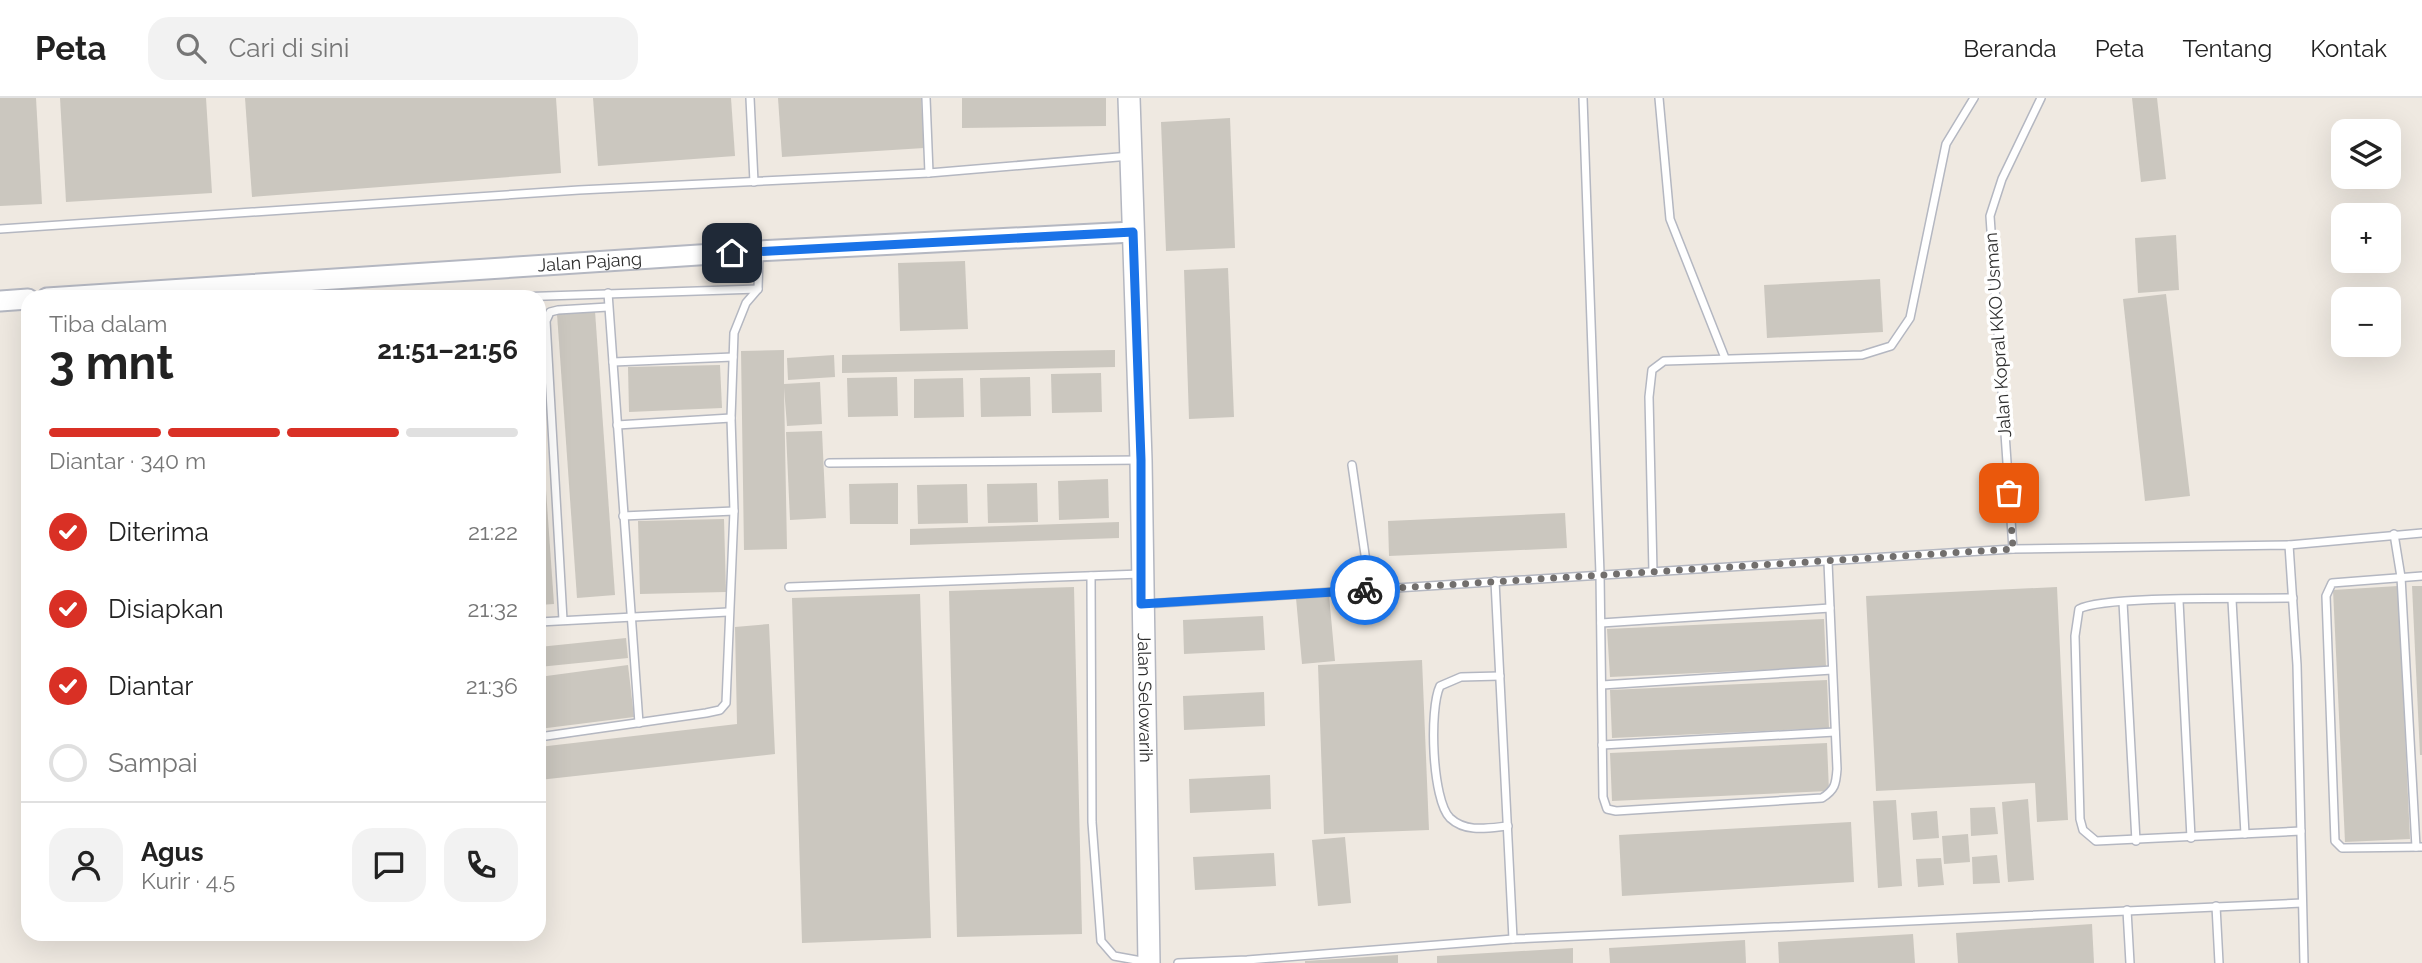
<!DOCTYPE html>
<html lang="id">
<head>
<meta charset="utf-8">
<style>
	body { margin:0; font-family:Raleway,sans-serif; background:#f2f2f2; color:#222; height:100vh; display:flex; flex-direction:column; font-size:26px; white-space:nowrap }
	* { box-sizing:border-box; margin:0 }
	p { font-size:23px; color:#767676 }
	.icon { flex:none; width:38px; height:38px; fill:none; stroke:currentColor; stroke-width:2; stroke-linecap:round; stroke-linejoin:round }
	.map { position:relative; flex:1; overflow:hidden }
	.sheet { position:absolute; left:21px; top:192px; width:525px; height:651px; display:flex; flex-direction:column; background:#fff; border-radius:21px; box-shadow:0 7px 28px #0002 }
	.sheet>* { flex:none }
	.controls { position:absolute; left:2331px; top:21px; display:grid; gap:14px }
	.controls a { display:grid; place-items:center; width:70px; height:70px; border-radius:14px; background:#fff; box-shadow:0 7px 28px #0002; font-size:35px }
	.pin { position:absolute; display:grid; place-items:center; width:60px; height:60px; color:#fff; margin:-30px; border-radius:14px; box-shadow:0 4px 10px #0006 }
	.courier { position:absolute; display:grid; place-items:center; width:70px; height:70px; margin:-35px; border:5px solid #1a73e8; border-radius:50%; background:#fff; color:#222; box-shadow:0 2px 9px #0007 }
	.summary em { font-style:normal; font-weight:700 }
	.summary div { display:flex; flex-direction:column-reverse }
	.summary { display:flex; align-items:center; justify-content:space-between; height:119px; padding:0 28px }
	h1 { font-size:46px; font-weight:700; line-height:52px }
	.bar { display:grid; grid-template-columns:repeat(4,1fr); gap:10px 7px; align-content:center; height:84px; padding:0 28px }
	.bar i { height:9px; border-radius:5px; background:#e0e0e0 }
	.bar .selected { background:#d93025 }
	.bar p { grid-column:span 4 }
	.line { display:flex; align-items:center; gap:18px; padding:0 28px; border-top:2px solid #e0e0e0 }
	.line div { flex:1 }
	.round { display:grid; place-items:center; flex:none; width:74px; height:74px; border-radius:21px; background:#f2f2f2 }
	ol { padding:0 28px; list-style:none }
	li { display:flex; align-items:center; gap:21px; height:77px }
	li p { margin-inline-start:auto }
	li .icon { padding:7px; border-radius:50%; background:#d93025; color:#fff; stroke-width:4 }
	li:last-child { color:#767676 }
	li i { width:38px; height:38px; border:4px solid #e0e0e0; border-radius:50% }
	header { display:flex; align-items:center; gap:42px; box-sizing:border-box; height:98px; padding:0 35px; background:#fff; border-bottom:2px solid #e0e0e0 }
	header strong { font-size:33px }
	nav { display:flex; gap:38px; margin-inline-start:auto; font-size:24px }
	.search { width:490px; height:63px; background:#f2f2f2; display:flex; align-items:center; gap:18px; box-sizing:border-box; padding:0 24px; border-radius:21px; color:#767676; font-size:26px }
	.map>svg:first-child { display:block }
	.building { fill:#cbc7bf }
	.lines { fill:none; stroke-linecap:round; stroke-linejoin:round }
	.service-casing { stroke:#b4b7c1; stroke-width:10 }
	.tertiary-casing { stroke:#b4b7c1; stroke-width:23 }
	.secondary-casing { stroke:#b4b7c1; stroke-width:24 }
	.service { stroke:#fff; stroke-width:7 }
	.tertiary { stroke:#fff; stroke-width:19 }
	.secondary { stroke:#fff; stroke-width:21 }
	.done { stroke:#726f6d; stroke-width:7; stroke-dasharray:0 12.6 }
	.route { stroke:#1a73e8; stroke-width:9 }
	.labels { text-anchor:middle; stroke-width:7; stroke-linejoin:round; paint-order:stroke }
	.street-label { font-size:18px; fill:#2e2e2e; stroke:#fff }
</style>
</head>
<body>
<header>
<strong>Peta</strong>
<div class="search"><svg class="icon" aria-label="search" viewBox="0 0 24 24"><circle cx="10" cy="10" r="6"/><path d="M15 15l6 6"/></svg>Cari di sini</div>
<nav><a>Beranda</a><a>Peta</a><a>Tentang</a><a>Kontak</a></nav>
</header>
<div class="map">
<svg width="2422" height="865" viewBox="0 0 2422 865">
	<rect width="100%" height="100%" fill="#efe9e1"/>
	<g class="building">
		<path d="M 0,0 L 36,0 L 42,106 L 0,108 Z"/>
		<path d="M 60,0 L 206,0 L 212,95 L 66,104 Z"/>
		<path d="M 245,0 L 556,0 L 561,75 L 252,99 Z"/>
		<path d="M 593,0 L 731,0 L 735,58 L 598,68 Z"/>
		<path d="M 778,0 L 921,0 L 924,50 L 782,59 Z"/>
		<path d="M 962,0 L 1106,0 L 1106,28 L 962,30 Z"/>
		<path d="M 2132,0 L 2157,0 L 2166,81 L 2141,84 Z"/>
		<path d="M 1230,20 L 1235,150 L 1166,153 L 1161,24 Z"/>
		<path d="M 2176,137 L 2179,192 L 2138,195 L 2135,140 Z"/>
		<path d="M 965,163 L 968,231 L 900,233 L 898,165 Z"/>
		<path d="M 1228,170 L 1234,319 L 1189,321 L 1184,172 Z"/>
		<path d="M 1880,181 L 1883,234 L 1767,240 L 1764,187 Z"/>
		<path d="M 2166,196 L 2190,398 L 2145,403 L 2123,201 Z"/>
		<path d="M 595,213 L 615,497 L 577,500 L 557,216 Z"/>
		<path d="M 784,252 L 784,286 L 820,284 L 822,326 L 787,328 L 784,290 L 787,451 L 744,452 L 741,253 Z"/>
		<path d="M 1115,252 L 1115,269 L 842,275 L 842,257 Z"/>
		<path d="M 834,257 L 835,279 L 788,282 L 787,260 Z"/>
		<path d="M 720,267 L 722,310 L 629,314 L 628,269 Z"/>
		<path d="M 1101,275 L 1102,314 L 1052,315 L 1051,276 Z"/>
		<path d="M 897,279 L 898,318 L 848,319 L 847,280 Z"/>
		<path d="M 1030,279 L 1031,318 L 981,319 L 980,280 Z"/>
		<path d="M 963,280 L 964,319 L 914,320 L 914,281 Z"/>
		<path d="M 541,321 L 554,506 L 539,507 L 539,322 Z"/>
		<path d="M 822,333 L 826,420 L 790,422 L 786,334 Z"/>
		<path d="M 1108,381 L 1109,420 L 1059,422 L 1058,383 Z"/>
		<path d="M 898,385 L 898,426 L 850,426 L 849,386 Z"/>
		<path d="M 1037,385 L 1038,424 L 988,425 L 987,386 Z"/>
		<path d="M 967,386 L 968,425 L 918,426 L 917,387 Z"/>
		<path d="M 1565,415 L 1567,450 L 1389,458 L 1388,423 Z"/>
		<path d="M 724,421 L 726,494 L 640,496 L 638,423 Z"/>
		<path d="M 1119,424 L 1119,440 L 910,447 L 910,431 Z"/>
		<path d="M 2398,488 L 2410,741 L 2345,744 L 2333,492 Z"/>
		<path d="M 2412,488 L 2422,488 L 2422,657 L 2420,657 Z"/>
		<path d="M 1074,489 L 1082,836 L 957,839 L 949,493 Z"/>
		<path d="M 2057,489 L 2068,722 L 2037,724 L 2035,685 L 1876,693 L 1866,498 Z"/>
		<path d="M 920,496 L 931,840 L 802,845 L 792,500 Z"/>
		<path d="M 1329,497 L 1335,563 L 1302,566 L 1296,500 Z"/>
		<path d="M 1263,518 L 1265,552 L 1184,556 L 1183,522 Z"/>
		<path d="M 1824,521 L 1826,569 L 1610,579 L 1607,531 Z"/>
		<path d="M 769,526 L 775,656 L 539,682 L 539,649 L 737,626 L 735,529 Z"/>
		<path d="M 626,540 L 628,560 L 539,569 L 539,549 Z"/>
		<path d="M 1422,562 L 1429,732 L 1324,736 L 1318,567 Z"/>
		<path d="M 628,567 L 634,619 L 539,631 L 539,579 Z"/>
		<path d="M 1827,582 L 1829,630 L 1612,640 L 1610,592 Z"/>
		<path d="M 1264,594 L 1265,628 L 1184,632 L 1183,598 Z"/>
		<path d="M 1827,645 L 1829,693 L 1612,703 L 1610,655 Z"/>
		<path d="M 1270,677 L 1271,711 L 1190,715 L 1189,681 Z"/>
		<path d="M 2028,701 L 2034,782 L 2008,784 L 2002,704 Z"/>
		<path d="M 1896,702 L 1902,788 L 1878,790 L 1873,703 Z"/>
		<path d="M 1995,709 L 1998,736 L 1971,738 L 1970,710 Z"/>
		<path d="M 1937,713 L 1939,740 L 1913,742 L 1911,715 Z"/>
		<path d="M 1851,724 L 1854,784 L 1622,798 L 1619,737 Z"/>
		<path d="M 1968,736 L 1970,764 L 1944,766 L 1942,738 Z"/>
		<path d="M 1345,739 L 1351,805 L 1318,808 L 1312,742 Z"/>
		<path d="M 1274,755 L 1276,788 L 1195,792 L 1193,759 Z"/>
		<path d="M 1997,757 L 2000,785 L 1973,786 L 1972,759 Z"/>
		<path d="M 1941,760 L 1944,787 L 1918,789 L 1916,761 Z"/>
		<path d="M 2092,826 L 2094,865 L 1958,865 L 1956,835 Z"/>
		<path d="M 1913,836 L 1915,865 L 1779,865 L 1778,844 Z"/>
		<path d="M 1745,842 L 1746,865 L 1610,865 L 1609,850 Z"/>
		<path d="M 1573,850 L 1573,865 L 1437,865 L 1437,858 Z"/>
		<path d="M 1398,857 L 1398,865 L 1305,865 L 1305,863 Z"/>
	</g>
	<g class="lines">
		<defs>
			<g id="service">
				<path d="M 750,0 L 754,84"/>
				<path d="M 926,0 L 929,75"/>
				<path d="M 1583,0 L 1600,476 L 1603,699 L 1607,711 L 1616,713 L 1822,700 C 1835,692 1836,686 1837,671 L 1828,464"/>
				<path d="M 1659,0 L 1670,121 L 1725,260"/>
				<path d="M 0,131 L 579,92 L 929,75 L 1130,58"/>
				<path d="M 608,195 L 639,625"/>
				<path d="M 482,200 L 758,191"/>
				<path d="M 613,264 L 733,259"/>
				<path d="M 617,327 L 731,320"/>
				<path d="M 829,365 L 1140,362"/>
				<path d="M 1352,367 L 1370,491"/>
				<path d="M 623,418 L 734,413"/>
				<path d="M 2394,436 L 2401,479 L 2416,749"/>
				<path d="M 2289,447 L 2422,435"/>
				<path d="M 2013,451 L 2289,447 L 2297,567 L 2304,865"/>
				<path d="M 1653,474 L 1649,299 L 1652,272 L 1664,263 L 1862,257 L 1891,248 L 1910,220 L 1946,46 L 1974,0"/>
				<path d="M 1091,478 L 1092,724 L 1101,843 L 1114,858 L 1147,864"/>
				<path d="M 2422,478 L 2332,485 L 2326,498 L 2335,743 L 2342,750 L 2422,749"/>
				<path d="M 1495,483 L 1513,841"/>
				<path d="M 789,489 L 1141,476"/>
				<path d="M 2293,500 C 2255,501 2104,497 2079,511 L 2075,538 L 2080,721 L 2083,732 L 2096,743 L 2301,733"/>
				<path d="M 2232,502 L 2245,736"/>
				<path d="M 2179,503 L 2191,740"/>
				<path d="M 2123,504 L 2136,743"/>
				<path d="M 1144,506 L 2013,451 L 1990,118 L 2002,81 L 2041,0"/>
				<path d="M 563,522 L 546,223 L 550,214 L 558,212 L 608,209"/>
				<path d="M 539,524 L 728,514"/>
				<path d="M 1601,525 L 1830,510"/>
				<path d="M 1500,578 L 1461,579 L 1440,588 C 1429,611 1432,702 1450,720 C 1466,735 1488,730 1508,728"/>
				<path d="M 1602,587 L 1832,572"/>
				<path d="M 539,639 L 706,615 L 720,612 L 726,605 L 734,413 L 731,320 L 734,235 L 746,205 L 758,191 L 759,154"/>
				<path d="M 1602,647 L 1835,634"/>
				<path d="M 2216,808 L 2219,865"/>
				<path d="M 2127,812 L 2130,865"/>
				<path d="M 1178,865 L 1247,862 L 1513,841 L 2302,805"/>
			</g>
			<g id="tertiary">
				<path id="s1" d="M 47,200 L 759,153 L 1133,134"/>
				<path d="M 0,203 L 28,201"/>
			</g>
			<g id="secondary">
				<path id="s2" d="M 1129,0 L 1141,362 L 1149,865"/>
			</g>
		</defs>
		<use href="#service" class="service-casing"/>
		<use href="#tertiary" class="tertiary-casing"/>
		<use href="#secondary" class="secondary-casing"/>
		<use href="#service" class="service"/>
		<use href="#tertiary" class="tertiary"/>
		<use href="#secondary" class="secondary"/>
	</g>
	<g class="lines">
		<path class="done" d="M 1365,492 L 2013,451 L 2009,395"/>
		<path class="route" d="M 732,155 L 1133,134 L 1141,362 L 1141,506 L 1365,492"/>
	</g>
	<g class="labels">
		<g class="street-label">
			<text dy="6" stroke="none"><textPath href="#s1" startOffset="544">Jalan Pajang</textPath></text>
			<text transform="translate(1998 237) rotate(-94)" y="6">Jalan Kopral KKO Usman</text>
			<text dy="6" stroke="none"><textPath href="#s2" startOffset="600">Jalan Selowarih</textPath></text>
		</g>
	</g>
</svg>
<div class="controls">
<a><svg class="icon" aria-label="layers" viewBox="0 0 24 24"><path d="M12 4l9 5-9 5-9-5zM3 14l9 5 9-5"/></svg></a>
<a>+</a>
<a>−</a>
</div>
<div class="pin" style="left:2009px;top:395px;background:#ea580c"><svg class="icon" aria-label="bag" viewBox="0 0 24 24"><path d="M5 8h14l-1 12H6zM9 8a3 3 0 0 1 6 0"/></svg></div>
<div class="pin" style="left:732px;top:155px;background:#1f2937"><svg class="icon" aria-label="home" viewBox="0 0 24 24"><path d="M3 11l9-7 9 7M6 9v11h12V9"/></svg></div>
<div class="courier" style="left:1365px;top:492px"><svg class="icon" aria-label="bike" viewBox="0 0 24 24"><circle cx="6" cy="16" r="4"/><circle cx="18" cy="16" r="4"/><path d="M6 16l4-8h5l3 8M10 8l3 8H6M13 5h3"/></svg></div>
<section class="sheet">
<div class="summary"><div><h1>3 mnt</h1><p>Tiba dalam</p></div><em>21:51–21:56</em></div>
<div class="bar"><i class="selected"></i><i class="selected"></i><i class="selected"></i><i></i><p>Diantar · 340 m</p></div>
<ol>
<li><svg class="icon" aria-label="check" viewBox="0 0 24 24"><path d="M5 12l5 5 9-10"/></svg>Diterima<p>21:22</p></li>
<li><svg class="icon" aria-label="check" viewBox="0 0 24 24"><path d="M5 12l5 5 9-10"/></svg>Disiapkan<p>21:32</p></li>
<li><svg class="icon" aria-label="check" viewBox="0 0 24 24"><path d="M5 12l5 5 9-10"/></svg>Diantar<p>21:36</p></li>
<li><i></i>Sampai</li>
</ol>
<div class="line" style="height:126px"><a class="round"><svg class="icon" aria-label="person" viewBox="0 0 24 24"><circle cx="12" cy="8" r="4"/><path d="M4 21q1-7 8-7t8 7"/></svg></a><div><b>Agus</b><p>Kurir · 4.5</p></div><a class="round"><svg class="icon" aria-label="chat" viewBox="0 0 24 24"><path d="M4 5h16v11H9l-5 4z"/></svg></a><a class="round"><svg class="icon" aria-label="phone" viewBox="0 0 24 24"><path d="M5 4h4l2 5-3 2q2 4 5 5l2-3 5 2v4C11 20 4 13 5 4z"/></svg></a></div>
</section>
</div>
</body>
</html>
